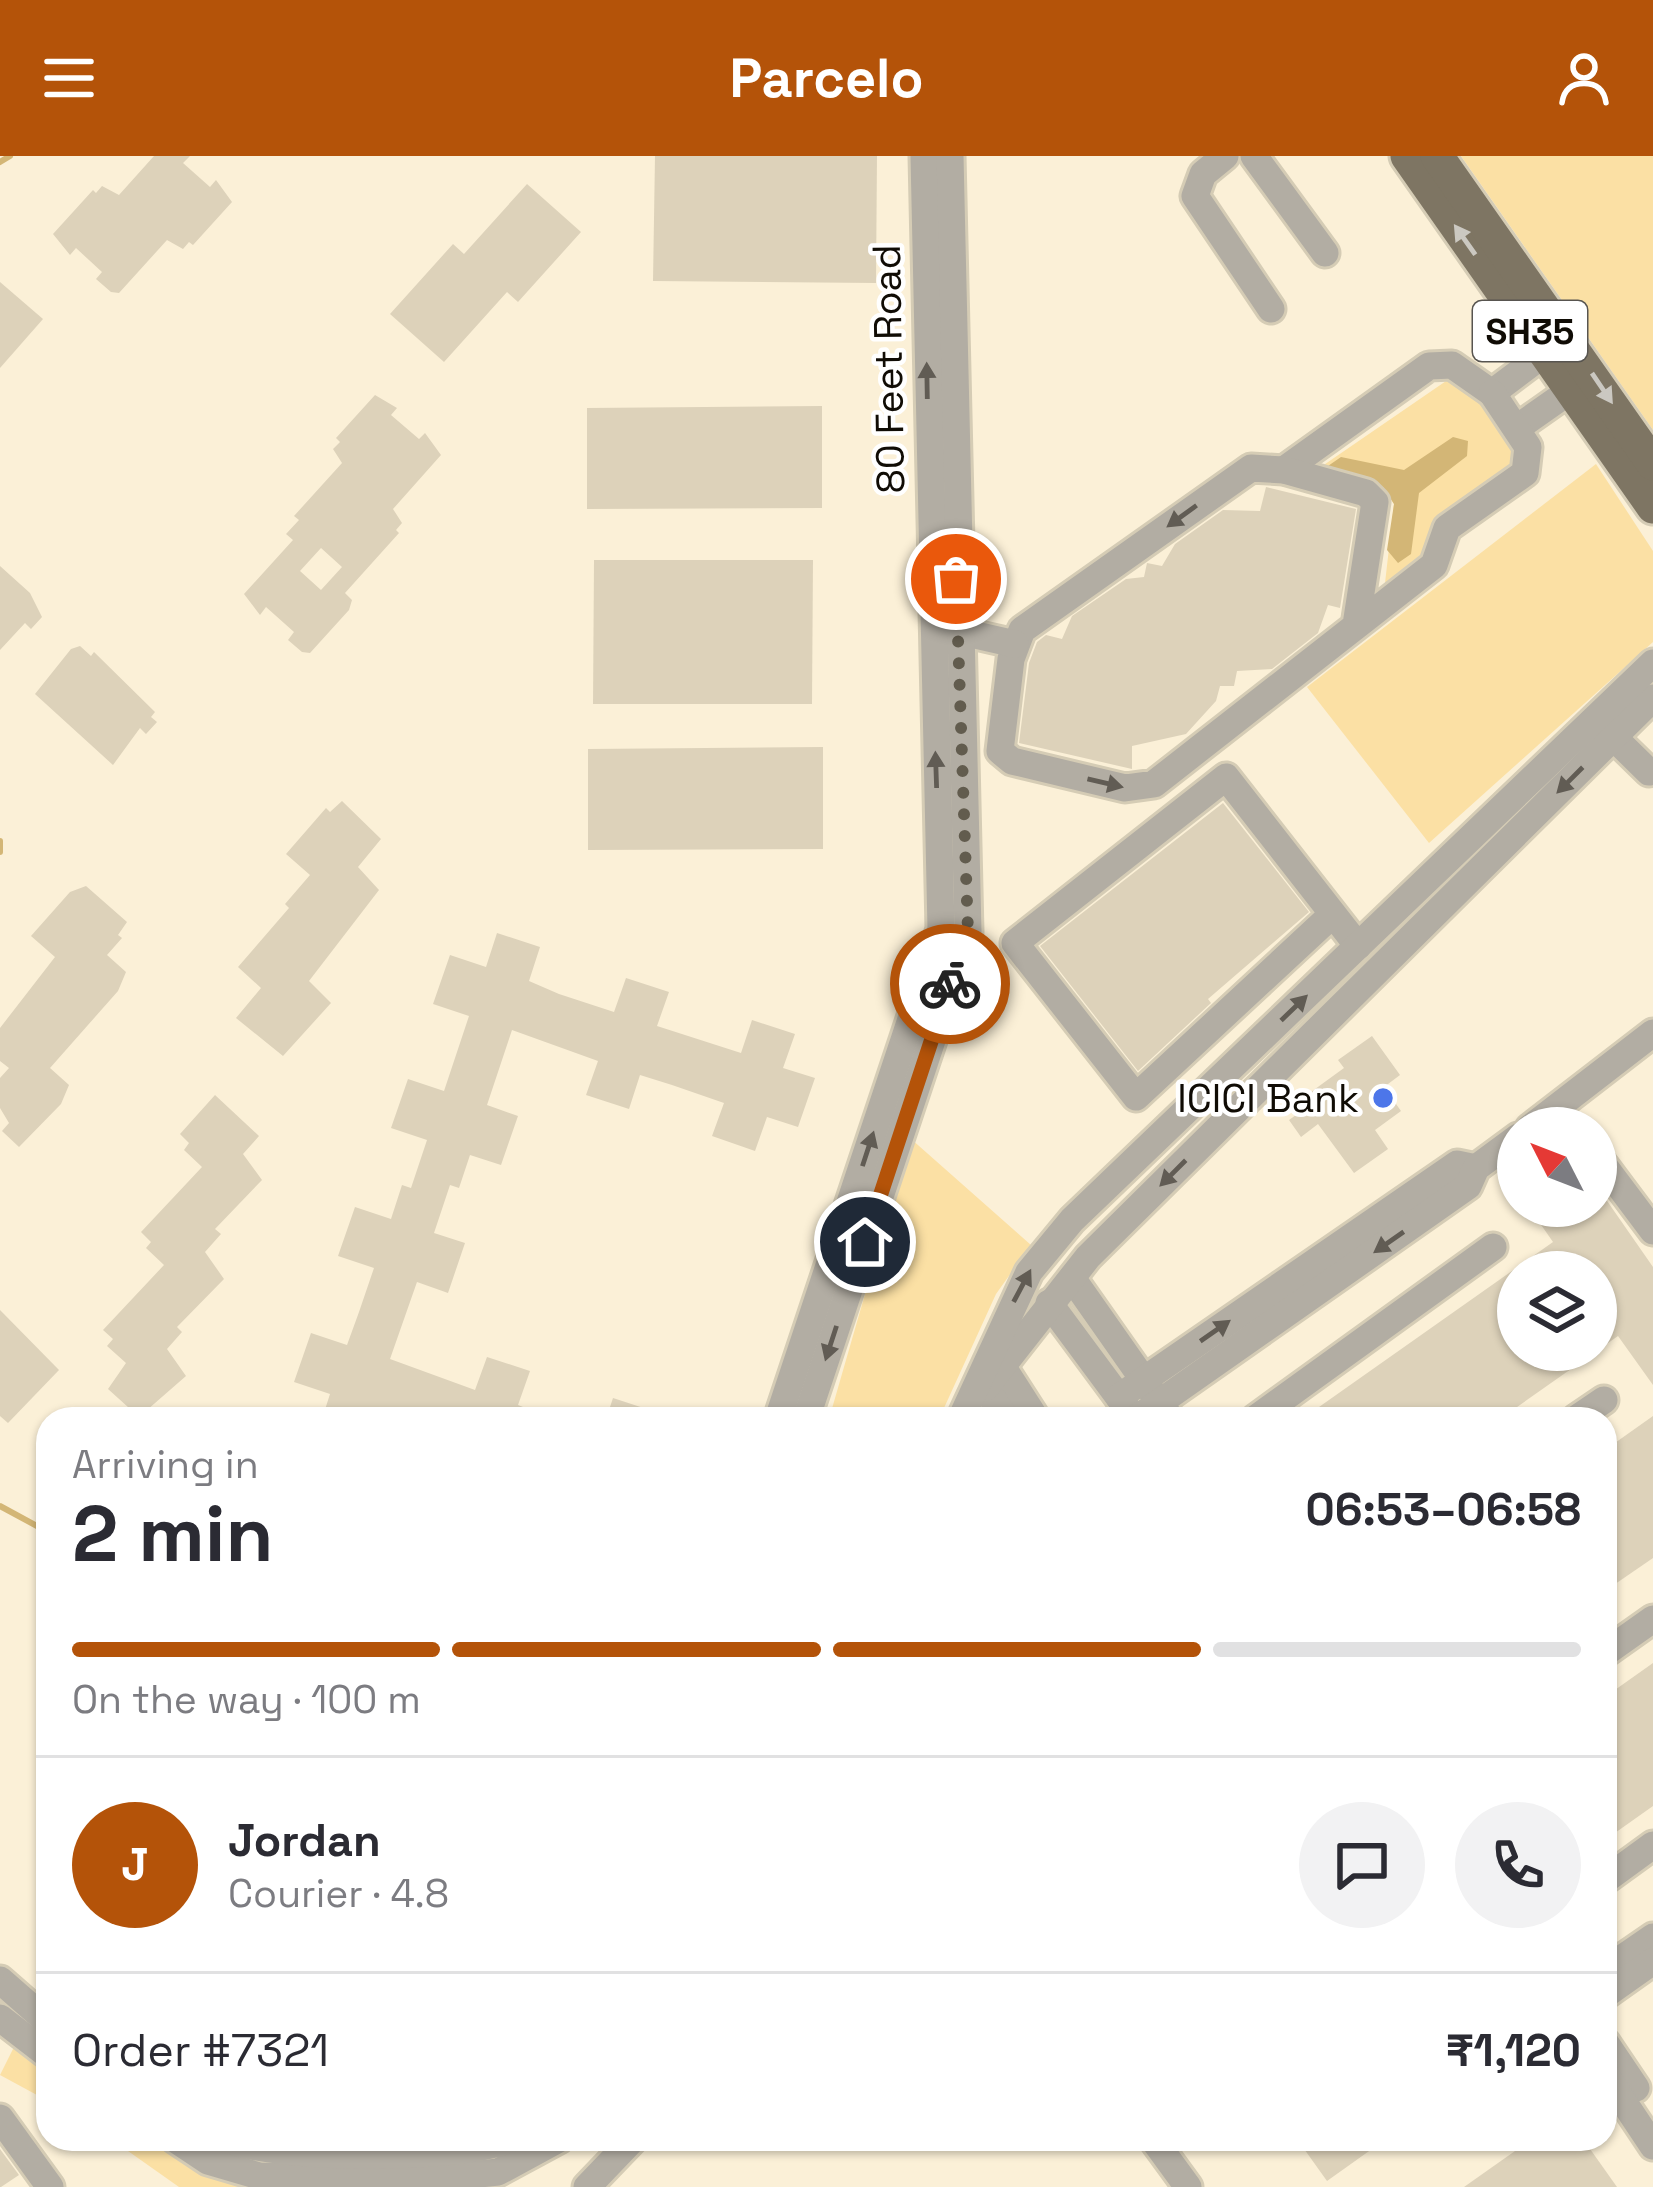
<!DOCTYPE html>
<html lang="en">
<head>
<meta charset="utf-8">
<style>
	body { margin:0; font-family:"Space Grotesk",sans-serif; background:#f2f2f3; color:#2b2b33; height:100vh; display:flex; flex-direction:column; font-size:45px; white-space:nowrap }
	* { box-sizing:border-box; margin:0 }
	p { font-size:39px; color:#7c7c81 }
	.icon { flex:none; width:66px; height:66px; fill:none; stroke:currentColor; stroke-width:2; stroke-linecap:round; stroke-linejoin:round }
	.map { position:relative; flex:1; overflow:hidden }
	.panel { position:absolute; left:36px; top:1251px; width:1581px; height:744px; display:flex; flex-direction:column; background:#fff; border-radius:36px; box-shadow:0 3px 9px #0004 }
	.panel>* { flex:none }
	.needle { width:78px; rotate:312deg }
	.buttons { position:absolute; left:1497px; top:951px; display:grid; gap:24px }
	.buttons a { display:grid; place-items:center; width:120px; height:120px; border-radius:50%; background:#fff; box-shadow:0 3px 9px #0004; font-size:60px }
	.pin { position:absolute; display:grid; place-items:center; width:102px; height:102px; color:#fff; margin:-51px; border:6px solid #fff; border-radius:50%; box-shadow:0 3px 12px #0007 }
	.courier { position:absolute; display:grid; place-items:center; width:120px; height:120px; margin:-60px; border:9px solid #b45309; border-radius:50%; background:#fff; color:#222; box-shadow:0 3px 15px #0007 }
	.summary em { font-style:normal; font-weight:600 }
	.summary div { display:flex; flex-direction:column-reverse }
	.summary { display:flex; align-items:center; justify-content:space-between; height:204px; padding:0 36px }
	h1 { font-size:78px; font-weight:600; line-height:90px }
	.bar { display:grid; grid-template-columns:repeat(4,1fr); gap:18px 12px; align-content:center; height:144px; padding:0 36px }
	.bar i { height:15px; border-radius:9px; background:#e1e1e2 }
	.bar .current { background:#b45309 }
	.bar p { grid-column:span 4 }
	.line { display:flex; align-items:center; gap:30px; padding:0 36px; border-top:3px solid #e1e1e2 }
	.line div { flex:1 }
	.round { display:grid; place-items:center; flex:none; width:126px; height:126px; border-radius:63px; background:#f2f2f3 }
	header { display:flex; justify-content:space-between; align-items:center; height:156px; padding:0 36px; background:#b45309; color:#fff; font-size:54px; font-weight:600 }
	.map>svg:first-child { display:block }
	.green { fill:#fbe0a4 }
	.water { fill:#d3b676 }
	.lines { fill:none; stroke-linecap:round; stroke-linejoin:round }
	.stream { stroke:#d3b676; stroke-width:6 }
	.building { fill:#ddd2ba; fill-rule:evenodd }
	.minor-casing { stroke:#d5ccb5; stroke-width:33 }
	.major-casing { stroke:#d5ccb5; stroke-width:39 }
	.minor { stroke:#b2ada3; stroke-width:27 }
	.major { stroke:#7e7563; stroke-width:33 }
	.oneway { fill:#cbc8c1 }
	.oneway2 { fill:#615c54 }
	.done { stroke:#625c4e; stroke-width:12; stroke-dasharray:0 21.6 }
	.route { stroke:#b45309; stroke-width:15 }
	.poi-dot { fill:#4d76e9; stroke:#fff; stroke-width:4.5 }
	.labels { text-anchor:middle; stroke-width:9; stroke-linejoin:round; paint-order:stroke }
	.shield { fill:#fff; stroke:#585550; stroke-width:3 }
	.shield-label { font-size:36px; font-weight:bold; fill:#100c05 }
	.street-label { font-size:39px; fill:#100c05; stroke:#fff }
	.poi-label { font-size:39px; fill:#100c05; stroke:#fff; text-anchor:end }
</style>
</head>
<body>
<header><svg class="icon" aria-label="menu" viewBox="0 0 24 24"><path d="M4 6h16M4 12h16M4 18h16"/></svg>Parcelo<svg class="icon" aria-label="person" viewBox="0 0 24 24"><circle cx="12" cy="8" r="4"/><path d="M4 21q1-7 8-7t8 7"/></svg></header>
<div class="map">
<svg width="1653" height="2031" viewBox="0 0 1653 2031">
	<rect width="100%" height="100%" fill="#fbf0d7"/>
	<g class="green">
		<path d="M 1461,0 L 1653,0 L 1653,274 Z"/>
		<path d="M 1475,221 L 1526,295 L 1437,397 L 1384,436 L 1394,348 L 1383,331 L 1315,315 L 1449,223 Z"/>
		<path d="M 1596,308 L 1653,395 L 1653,486 L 1429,687 L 1307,531 Z"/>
		<path d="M 910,982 L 1031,1089 L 996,1138 L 939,1263 L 829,1263 Z"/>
		<path d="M 19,1881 L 48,1899 L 48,1945 L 0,1919 Z"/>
		<path d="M 111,1983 L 178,1983 L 244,2031 L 179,2031 Z"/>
	</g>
	<path class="water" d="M 1453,281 L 1468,285 L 1467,300 L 1419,337 L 1411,398 L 1398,407 L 1387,394 L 1394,348 L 1383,331 L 1336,319 L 1328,310 L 1341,301 L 1404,314 Z"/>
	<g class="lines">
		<g class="stream">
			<path d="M 0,6 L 10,0"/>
			<path d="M 0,685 L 0,696"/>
			<path d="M 0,1350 L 48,1376"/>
		</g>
	</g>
	<g class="building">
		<path d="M 154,0 L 190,0 L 183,7 L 210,31 L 216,24 L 232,46 L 193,89 L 189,86 L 183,93 L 167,84 L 119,137 L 111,136 L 96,123 L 102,116 L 76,92 L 70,99 L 53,78 L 93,34 L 96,37 L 102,30 L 119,39 Z"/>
		<path d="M 655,0 L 877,0 L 876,127 L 653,125 Z"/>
		<path d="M 527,28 L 581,76 L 518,146 L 507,136 L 444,206 L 390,158 L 453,88 L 464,98 Z"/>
		<path d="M 0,126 L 43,163 L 0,212 Z"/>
		<path d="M 375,239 L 397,252 L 391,259 L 419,283 L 425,277 L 441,299 L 393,353 L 402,367 L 396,374 L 399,377 L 345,437 L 352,444 L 349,454 L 310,497 L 302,496 L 288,484 L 294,476 L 266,451 L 260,459 L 244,438 L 293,384 L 286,378 L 299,364 L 294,360 L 342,307 L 333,293 L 340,286 L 336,282 ZM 321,392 L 342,411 L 321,434 L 300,415 Z"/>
		<path d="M 822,250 L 822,352 L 587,353 L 587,252 Z"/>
		<path d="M 1266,331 L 1356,353 L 1340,452 L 1328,449 L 1318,477 L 1272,513 L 1237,515 L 1234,530 L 1220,530 L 1216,545 L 1186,578 L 1132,590 L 1132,613 L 1019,587 L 1029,507 L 1037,486 L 1046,479 L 1062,483 L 1072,460 L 1126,423 L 1144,421 L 1147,407 L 1162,410 L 1175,388 L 1223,354 L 1260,355 Z"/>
		<path d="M 594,404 L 813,404 L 812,548 L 593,548 Z"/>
		<path d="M 0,410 L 30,437 L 42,461 L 31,473 L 25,467 L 0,494 Z"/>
		<path d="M 80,490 L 91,500 L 94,496 L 155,556 L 151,561 L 157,566 L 146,578 L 140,572 L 113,609 L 35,538 L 71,493 Z"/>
		<path d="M 823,591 L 823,693 L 588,694 L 588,593 Z"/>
		<path d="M 342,645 L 381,683 L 358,711 L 379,734 L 309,825 L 331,847 L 283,900 L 236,862 L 261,832 L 238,811 L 289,752 L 285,748 L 310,719 L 286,698 L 326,652 L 330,656 Z"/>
		<path d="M 1223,647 L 1309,756 L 1208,843 L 1211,847 L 1138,915 L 1040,790 Z"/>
		<path d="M 86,730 L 127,766 L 118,779 L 122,782 L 107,799 L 126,816 L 118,835 L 50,912 L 69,929 L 61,948 L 19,991 L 2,975 L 9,967 L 0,952 L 0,922 L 9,912 L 0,905 L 0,872 L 55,801 L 31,780 L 70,736 Z"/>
		<path d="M 497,777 L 540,791 L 529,825 L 559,838 L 614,856 L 626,822 L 669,836 L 657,870 L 741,897 L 752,864 L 795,878 L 783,912 L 815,922 L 798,971 L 767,961 L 755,995 L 712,980 L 724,947 L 672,929 L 640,919 L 629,953 L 586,939 L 598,905 L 512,874 L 487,949 L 518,960 L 501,1009 L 470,999 L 459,1032 L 450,1029 L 434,1077 L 465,1087 L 448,1137 L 417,1126 L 390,1203 L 475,1234 L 487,1201 L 530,1215 L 518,1249 L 553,1263 L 404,1263 L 374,1253 L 370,1263 L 322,1263 L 330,1238 L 294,1226 L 311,1177 L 347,1189 L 359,1156 L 374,1112 L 338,1100 L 355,1051 L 391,1063 L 402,1029 L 411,1032 L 427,984 L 391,972 L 408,923 L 444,935 L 469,860 L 433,848 L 450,799 L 486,811 Z"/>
		<path d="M 1372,880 L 1400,919 L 1384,931 L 1401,955 L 1375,974 L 1388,993 L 1354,1017 L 1318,968 L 1301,981 L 1289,964 L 1317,944 L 1311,936 L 1344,912 L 1338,904 Z"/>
		<path d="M 215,939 L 259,980 L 243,998 L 262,1024 L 215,1073 L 221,1078 L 205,1096 L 224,1123 L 177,1171 L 182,1176 L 167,1193 L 186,1220 L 139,1261 L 108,1233 L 126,1207 L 107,1190 L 113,1183 L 103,1174 L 164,1109 L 146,1092 L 151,1086 L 141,1076 L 202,1011 L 184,994 L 189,987 L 180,978 Z"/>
		<path d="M 1596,1029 L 1653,1111 L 1653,1229 L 1618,1180 L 1500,1263 L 1302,1263 L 1553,1086 L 1528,1050 L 1596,1050 ZM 1518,1116 L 1596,1116 L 1596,1194 L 1518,1194 Z"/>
		<path d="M 0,1154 L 59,1214 L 8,1267 L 0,1260 Z"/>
		<path d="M 613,1242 L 668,1260 L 667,1263 L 606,1263 Z"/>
		<path d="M 1653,1260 L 1653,1402 L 1605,1435 L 1605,1294 Z"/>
		<path d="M 1653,1507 L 1653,1650 L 1605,1684 L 1605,1541 Z"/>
		<path d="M 1297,1983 L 1386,1983 L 1327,2025 Z"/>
		<path d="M 1532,1983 L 1583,1983 L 1617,2031 L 1464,2031 Z"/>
		<path d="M 0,1993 L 19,2019 L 1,2031 L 0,2031 Z"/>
	</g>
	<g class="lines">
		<defs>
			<g id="minor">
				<path d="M 1225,0 L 1203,18 L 1195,40 L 1271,153"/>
				<path d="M 1254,0 L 1325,97"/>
				<path d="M 1517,272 L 1571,234"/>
				<path d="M 1284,314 L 1429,210 L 1452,209 L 1492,237 L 1545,197"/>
				<path d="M 1356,469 L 1375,346 L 1366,337 L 1284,314 L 1251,312 L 1022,474 L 1011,503 L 1000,595 L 1012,605 L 1125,632 L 1154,628 L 1434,409 L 1447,372 L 1525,317 L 1528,291 L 1492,237"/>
				<path d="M 958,475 L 1015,488"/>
				<path d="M 1602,570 L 1649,616"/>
				<path d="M 1333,758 L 1136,941 L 1015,787 L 1226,621 L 1358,790"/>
				<path d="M 1530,972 L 1653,877"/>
				<path d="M 1596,999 L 1653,1075"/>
				<path d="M 1072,1122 L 1171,1263"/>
				<path d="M 1049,1147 L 1129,1255"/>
				<path d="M 1002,1210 L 1036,1263"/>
				<path d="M 985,1231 L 1006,1263"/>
				<path d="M 985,1232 L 1088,1101 L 1653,542"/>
				<path d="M 1119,1241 L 1457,1008 L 1476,1012"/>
				<path d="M 778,1263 L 941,773 L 924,0"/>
				<path d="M 806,1263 L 968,776 L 950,0"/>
				<path d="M 961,1263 L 1029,1116 L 1072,1064 L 1653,507"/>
				<path d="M 1136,1263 L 1468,1030 L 1476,1012 L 1518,981"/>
				<path d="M 1255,1263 L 1493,1091"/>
				<path d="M 1576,1263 L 1604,1244"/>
				<path d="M 1605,1497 L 1653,1463"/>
				<path d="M 1605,1724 L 1653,1689"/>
				<path d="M 1605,1814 L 1653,1781"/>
				<path d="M 0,1824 L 48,1866"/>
				<path d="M 1605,1839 L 1653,1805"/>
				<path d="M 0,1862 L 48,1899"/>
				<path d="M 1605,1886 L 1636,1932"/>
				<path d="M 1605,1918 L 1653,1990"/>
				<path d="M 0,1962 L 50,2031"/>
				<path d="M 175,1983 L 208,2005 L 259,2020 L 426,2024 L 498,2016 L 559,1983"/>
				<path d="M 225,1983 C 279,2004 457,2005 511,1983"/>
				<path d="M 1153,1983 L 1188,2031"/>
				<path d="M 587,2031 L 633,1983"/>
			</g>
			<g id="major">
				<path d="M 1407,0 L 1653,351"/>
				<path d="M 1437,0 L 1653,308"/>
			</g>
		</defs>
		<use href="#minor" class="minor-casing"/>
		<use href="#major" class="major-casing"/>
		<use href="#minor" class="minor"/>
		<use href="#major" class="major"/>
	</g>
	<defs><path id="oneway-solid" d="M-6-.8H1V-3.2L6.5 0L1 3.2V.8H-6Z" transform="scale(3)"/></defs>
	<g class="oneway">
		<use href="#oneway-solid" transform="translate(1465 84) rotate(-125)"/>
		<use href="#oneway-solid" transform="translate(1602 232) rotate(56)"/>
	</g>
	<g class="oneway2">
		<use href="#oneway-solid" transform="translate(927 225) rotate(-91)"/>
		<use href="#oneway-solid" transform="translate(1182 360) rotate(144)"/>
		<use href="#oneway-solid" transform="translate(936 614) rotate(-92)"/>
		<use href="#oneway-solid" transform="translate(1570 624) rotate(135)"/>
		<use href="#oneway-solid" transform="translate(1105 627) rotate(13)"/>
		<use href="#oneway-solid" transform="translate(1294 852) rotate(-44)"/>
		<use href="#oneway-solid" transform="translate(868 993) rotate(-72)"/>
		<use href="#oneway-solid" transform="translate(1173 1017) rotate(135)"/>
		<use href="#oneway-solid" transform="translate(1389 1086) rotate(145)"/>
		<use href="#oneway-solid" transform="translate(1022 1130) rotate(-62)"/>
		<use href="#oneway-solid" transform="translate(1215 1175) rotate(-35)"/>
		<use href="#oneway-solid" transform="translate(831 1187) rotate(108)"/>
	</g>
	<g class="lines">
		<path class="done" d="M 950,828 L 968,776 L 956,423"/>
		<path class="route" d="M 865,1086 L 950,828"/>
	</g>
	<circle class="poi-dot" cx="1383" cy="942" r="12"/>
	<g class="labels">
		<rect class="shield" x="1473" y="145" width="114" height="60" rx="9"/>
		<g class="shield-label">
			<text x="1530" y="188">SH35</text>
		</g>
		<g class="street-label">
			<text transform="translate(888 213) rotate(-91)" y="14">80 Feet Road</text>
		</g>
		<g class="poi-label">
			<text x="1359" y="956">ICICI Bank</text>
		</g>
	</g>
</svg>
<div class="buttons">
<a><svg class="needle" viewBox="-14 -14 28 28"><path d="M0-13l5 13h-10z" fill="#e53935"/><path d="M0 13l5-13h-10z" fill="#7c7c81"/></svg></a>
<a><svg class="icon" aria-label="layers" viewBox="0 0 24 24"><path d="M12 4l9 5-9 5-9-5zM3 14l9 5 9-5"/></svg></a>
</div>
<div class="pin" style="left:956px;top:423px;background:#ea580c"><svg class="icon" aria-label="bag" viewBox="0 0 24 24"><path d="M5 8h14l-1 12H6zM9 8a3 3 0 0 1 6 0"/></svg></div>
<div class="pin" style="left:865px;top:1086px;background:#1f2937"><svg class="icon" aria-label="home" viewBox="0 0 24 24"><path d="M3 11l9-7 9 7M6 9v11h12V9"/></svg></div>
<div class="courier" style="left:950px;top:828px"><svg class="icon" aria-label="bike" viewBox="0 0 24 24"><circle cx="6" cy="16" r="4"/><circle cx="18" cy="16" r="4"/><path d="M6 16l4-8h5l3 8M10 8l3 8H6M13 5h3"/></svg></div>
<section class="panel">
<div class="summary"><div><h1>2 min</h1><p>Arriving in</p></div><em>06:53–06:58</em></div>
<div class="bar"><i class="current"></i><i class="current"></i><i class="current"></i><i></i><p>On the way · 100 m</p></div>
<div class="line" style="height:216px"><b class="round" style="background:#b45309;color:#fff">J</b><div><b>Jordan</b><p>Courier · 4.8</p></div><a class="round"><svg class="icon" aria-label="chat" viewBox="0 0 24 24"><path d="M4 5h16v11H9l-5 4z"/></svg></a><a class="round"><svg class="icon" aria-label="phone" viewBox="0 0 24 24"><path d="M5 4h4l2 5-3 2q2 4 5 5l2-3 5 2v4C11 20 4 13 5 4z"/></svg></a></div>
<div class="line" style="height:156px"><div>Order #7321</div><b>₹1,120</b></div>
</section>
</div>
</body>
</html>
